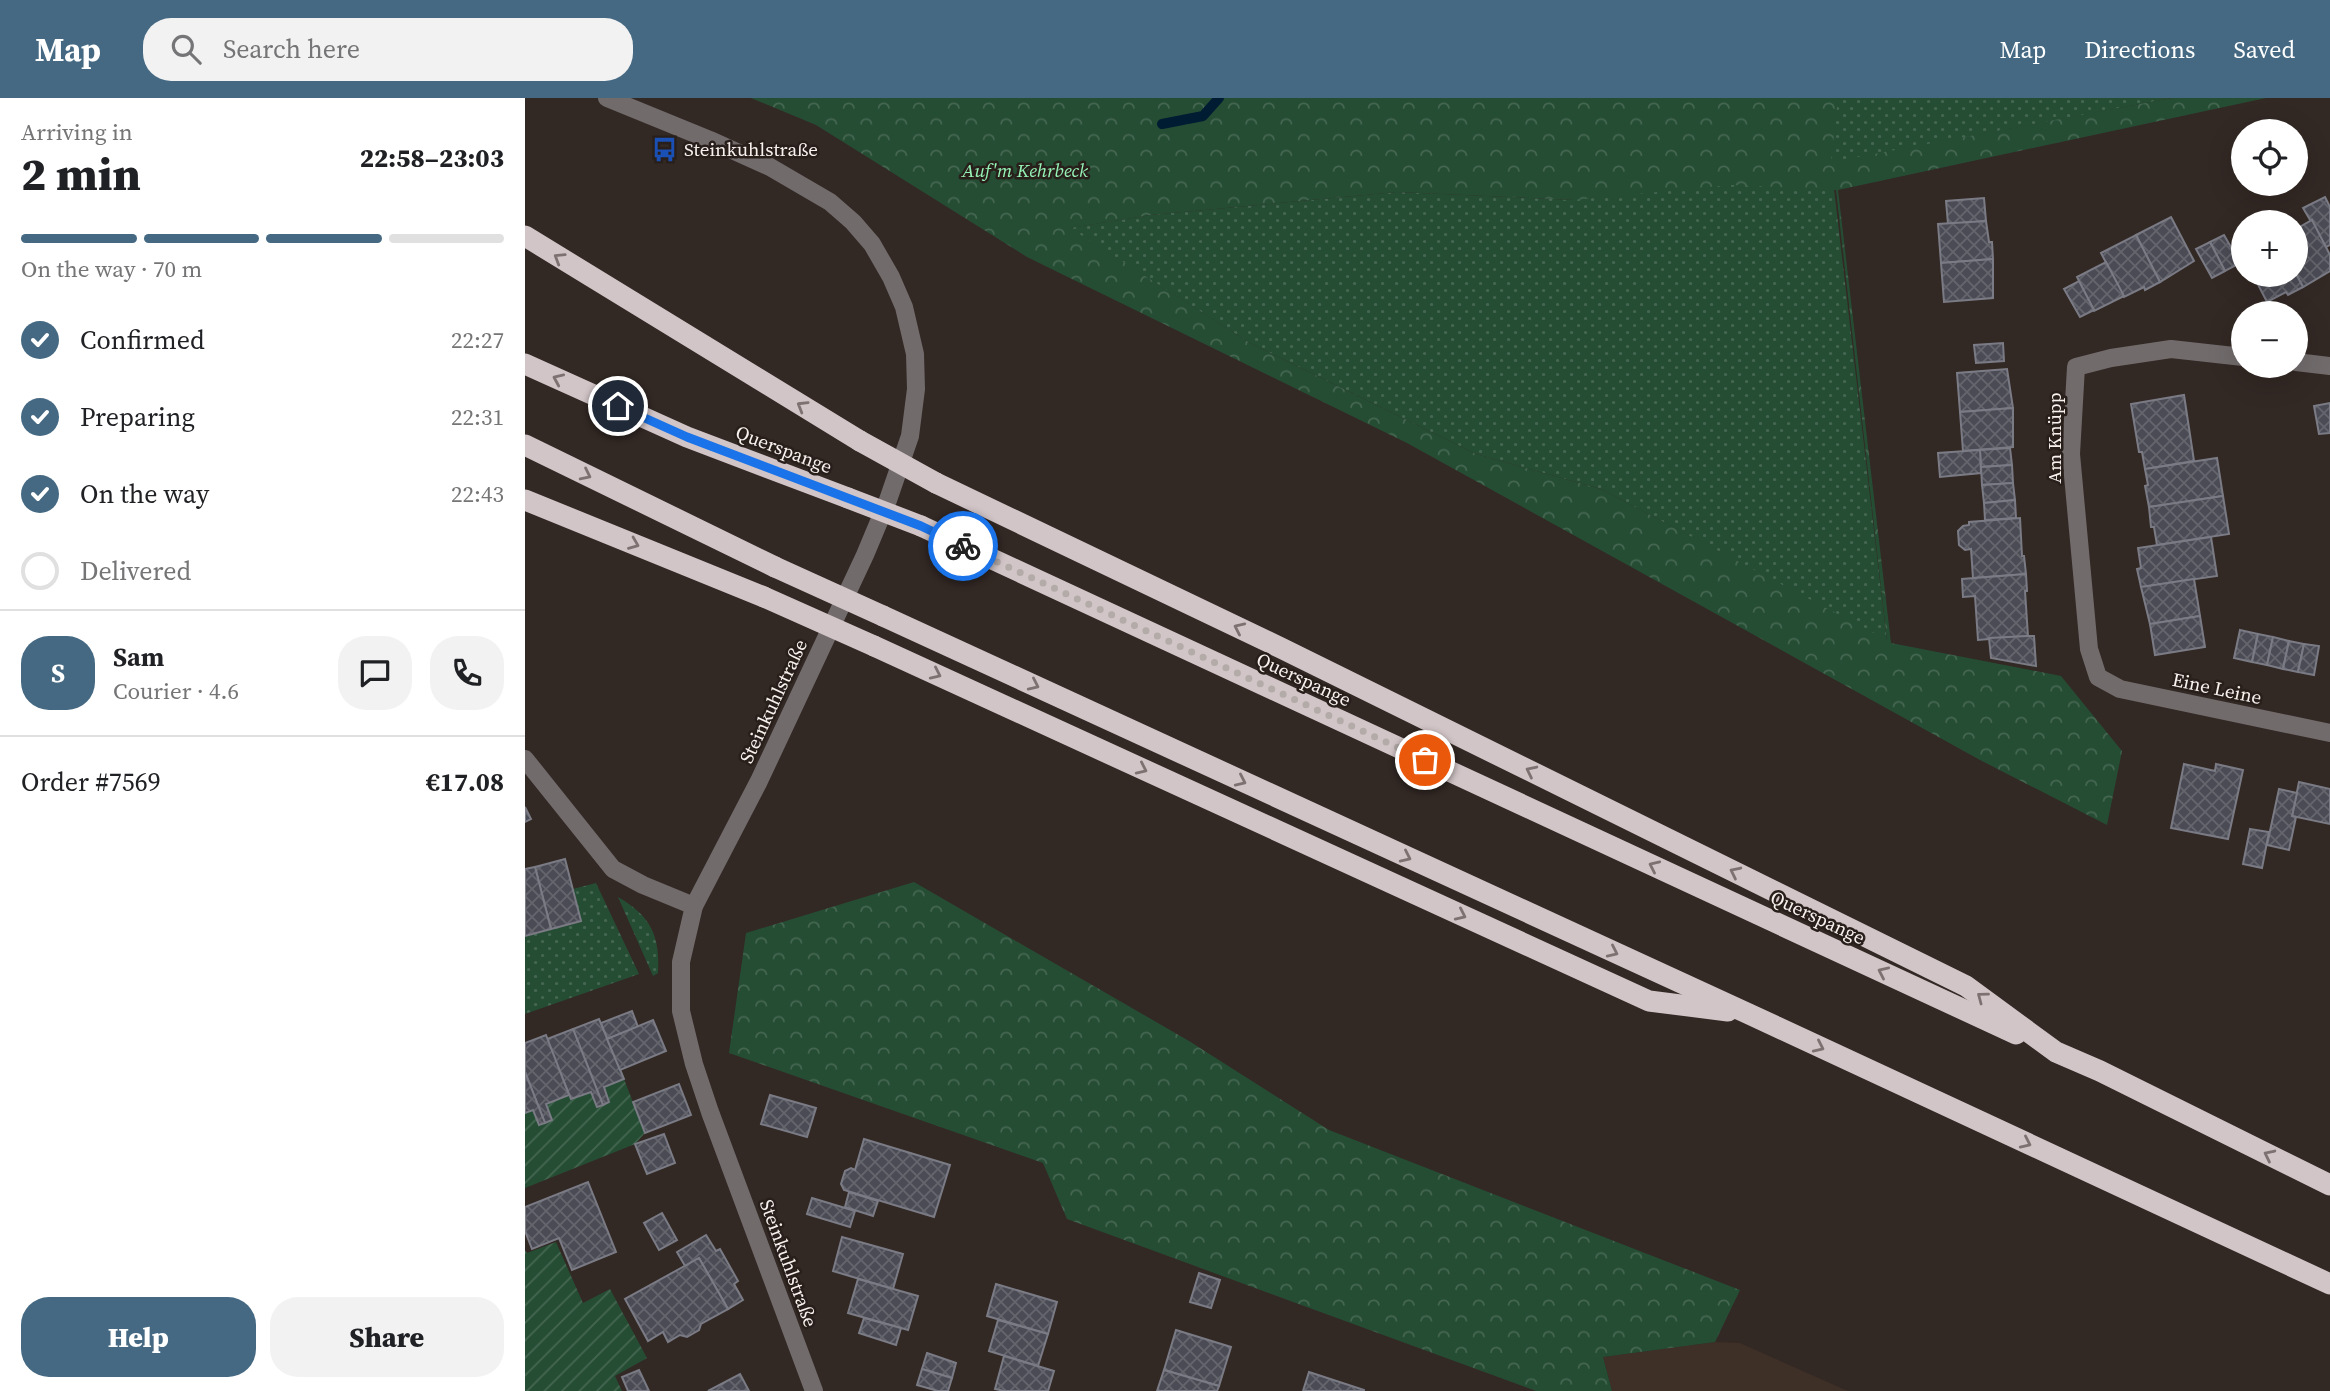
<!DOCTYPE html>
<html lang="en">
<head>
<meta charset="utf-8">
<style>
	body { margin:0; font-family:"Source Serif 4",serif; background:#f2f2f2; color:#202124; height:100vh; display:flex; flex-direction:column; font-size:26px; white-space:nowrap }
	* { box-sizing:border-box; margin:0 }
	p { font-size:23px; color:#757577 }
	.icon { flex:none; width:38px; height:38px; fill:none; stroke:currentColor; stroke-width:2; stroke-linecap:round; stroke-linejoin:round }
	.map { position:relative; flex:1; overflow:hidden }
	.sheet { display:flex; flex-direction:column; background:#fff; width:525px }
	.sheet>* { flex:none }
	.fabs { position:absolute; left:1706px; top:21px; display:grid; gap:14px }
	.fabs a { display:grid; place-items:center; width:77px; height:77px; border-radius:50%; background:#fff; box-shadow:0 7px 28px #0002; font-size:35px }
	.pin { position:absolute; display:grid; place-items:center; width:60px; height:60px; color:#fff; margin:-30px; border:4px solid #fff; border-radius:50%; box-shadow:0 2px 7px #0007 }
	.courier { position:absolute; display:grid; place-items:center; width:70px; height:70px; margin:-35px; border:5px solid #1a73e8; border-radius:50%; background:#fff; color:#222; box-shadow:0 2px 9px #0007 }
	.summary em { font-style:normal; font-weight:800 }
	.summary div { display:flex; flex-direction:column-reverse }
	.summary { display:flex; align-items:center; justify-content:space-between; height:119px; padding:0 21px }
	h1 { font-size:46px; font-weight:800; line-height:52px }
	.bar { display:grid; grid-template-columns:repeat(4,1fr); gap:10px 7px; align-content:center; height:84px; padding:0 21px }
	.bar i { height:9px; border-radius:5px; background:#e0e0e0 }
	.bar .active { background:#456982 }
	.bar p { grid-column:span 4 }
	.line { display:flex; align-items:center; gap:18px; padding:0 21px; border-top:2px solid #e0e0e0 }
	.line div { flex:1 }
	.round { display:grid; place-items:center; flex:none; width:74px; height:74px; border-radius:28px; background:#f2f2f2 }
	ol { padding:0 21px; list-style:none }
	li { display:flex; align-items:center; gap:21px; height:77px }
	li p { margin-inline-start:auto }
	li .icon { padding:7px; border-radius:50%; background:#456982; color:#fff; stroke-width:4 }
	li:last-child { color:#757577 }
	li i { width:38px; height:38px; border:4px solid #e0e0e0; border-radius:50% }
	.primary-button { display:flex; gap:14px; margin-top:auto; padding:14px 21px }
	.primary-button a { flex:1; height:80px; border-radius:28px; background:#456982; color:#fff; font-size:28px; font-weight:800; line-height:80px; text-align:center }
	.primary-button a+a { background:#f2f2f2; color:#202124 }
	header { display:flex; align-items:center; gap:42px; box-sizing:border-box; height:98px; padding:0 35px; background:#456982; color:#fff }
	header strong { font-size:33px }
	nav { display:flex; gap:38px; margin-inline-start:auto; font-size:24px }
	.search { width:490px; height:63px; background:#f2f2f2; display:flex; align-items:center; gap:18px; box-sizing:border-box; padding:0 24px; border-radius:28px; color:#757577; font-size:26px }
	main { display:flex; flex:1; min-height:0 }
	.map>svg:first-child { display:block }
	.built { fill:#3e2f27 }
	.grass { fill:url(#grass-dots) }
	.forest { fill:url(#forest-crowns); fill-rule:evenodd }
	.garden { fill:url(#garden-furrows) }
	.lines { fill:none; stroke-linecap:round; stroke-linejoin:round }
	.stream { stroke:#001c32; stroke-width:10 }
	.building { fill:url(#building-cross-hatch); stroke:#7a7b85; stroke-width:2 }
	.minor { stroke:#716b6c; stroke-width:18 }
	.motorway { stroke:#d2c5c7; stroke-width:21 }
	.motorway-bridge { stroke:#d2c5c7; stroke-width:21 }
	.oneway { stroke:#7d7271 }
	.done { stroke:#b3aba8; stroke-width:7; stroke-dasharray:0 12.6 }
	.route { stroke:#1a73e8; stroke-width:9 }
	.labels { text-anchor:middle; stroke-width:5; stroke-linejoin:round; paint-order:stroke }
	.poi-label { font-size:19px; fill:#f8f2ef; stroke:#281f1b; text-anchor:start }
	.park-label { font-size:19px; font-style:italic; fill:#95f4b6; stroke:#281f1b }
	.street-label { font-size:19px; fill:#f8f2ef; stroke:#281f1b }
</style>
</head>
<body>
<header>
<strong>Map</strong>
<div class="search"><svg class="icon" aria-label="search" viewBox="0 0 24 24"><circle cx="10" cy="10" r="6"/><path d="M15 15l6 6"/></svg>Search here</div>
<nav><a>Map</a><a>Directions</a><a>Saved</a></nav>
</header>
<main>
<section class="sheet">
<div class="summary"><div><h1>2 min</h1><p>Arriving in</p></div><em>22:58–23:03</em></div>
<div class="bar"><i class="active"></i><i class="active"></i><i class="active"></i><i></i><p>On the way · 70 m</p></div>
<ol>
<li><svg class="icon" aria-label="check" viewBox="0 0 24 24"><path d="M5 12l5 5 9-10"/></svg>Confirmed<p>22:27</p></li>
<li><svg class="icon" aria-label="check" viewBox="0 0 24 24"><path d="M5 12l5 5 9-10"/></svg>Preparing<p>22:31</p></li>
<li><svg class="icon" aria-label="check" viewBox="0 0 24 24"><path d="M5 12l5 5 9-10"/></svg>On the way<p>22:43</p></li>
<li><i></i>Delivered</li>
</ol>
<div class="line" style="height:126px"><b class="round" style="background:#456982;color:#fff">S</b><div><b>Sam</b><p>Courier · 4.6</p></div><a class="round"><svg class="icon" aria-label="chat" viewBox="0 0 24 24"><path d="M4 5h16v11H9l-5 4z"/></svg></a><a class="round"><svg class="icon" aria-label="phone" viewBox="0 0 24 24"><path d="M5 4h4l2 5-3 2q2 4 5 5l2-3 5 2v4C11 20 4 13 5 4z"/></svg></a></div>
<div class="line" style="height:91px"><div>Order #7569</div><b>€17.08</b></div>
<div class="primary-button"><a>Help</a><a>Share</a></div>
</section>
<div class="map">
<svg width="1805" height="1293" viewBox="0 0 1805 1293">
	<defs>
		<pattern id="grass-dots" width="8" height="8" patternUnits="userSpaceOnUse" patternTransform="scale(1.75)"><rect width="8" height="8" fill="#254d34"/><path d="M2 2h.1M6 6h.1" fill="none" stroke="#456752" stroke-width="1.8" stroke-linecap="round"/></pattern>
		<pattern id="forest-crowns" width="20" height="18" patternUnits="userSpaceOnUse" patternTransform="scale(1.75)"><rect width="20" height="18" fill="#254d34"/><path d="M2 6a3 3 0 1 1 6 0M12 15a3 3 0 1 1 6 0" fill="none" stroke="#456752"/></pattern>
		<pattern id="garden-furrows" width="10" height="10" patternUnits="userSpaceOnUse" patternTransform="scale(1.75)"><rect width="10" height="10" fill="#254d34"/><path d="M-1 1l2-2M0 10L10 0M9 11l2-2" fill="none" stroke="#456752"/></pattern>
		<pattern id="building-cross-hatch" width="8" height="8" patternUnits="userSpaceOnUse" patternTransform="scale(1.75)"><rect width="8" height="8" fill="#4a4b54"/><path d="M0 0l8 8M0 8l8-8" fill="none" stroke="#65656d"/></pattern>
	</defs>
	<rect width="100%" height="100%" fill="#322824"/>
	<path class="built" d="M 1190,1244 L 1215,1245 L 1323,1293 L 1087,1293 L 1078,1259 Z"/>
	<g class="grass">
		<path d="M 901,0 L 1647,0 L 1306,65 L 1362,543 L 1076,391 L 951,356 L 725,245 L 544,130 L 626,117 L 872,94 L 1049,102 Z"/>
		<path d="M 71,785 L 114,876 L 0,916 L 0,838 L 55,824 L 48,791 Z"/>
		<path d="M 93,799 C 126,818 135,838 133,875 L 128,878 Z"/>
	</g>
	<g class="forest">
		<path d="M 226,0 L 1313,0 L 1306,64 L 1647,0 L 1741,0 L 1313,92 L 1366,545 L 1536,578 L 1597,653 L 1582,727 L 1455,662 L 882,345 L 502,159 L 291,27 ZM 1207,87 L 1311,92 L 1362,542 L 1076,391 L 951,356 L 725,245 L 545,130 L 626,117 L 872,94 L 1049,102 Z"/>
		<path d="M 389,784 L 664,943 L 804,1032 L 1215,1192 L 1190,1244 L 1078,1259 L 1087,1293 L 1011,1293 L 542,1121 L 518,1065 L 204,955 L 221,835 Z"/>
	</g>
	<g class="garden">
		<path d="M 99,981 L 120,1035 L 110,1046 L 0,1090 L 0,1015 L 8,1012 L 14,1027 L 21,1006 L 44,997 L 47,1001 L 66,994 L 72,1009 L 84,1004 L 79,989 Z"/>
		<path d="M 31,1144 L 58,1205 L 85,1191 L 122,1260 L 90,1278 L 97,1293 L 0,1293 L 0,1152 L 2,1155 Z"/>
	</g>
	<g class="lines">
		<path class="stream" d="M 637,26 L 678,18 L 694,0"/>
	</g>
	<g class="building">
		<path d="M 1800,99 L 1805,109 L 1805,147 L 1801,149 L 1778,110 Z"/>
		<path d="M 1459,100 L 1461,123 L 1423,126 L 1421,103 Z"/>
		<path d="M 1646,119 L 1669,163 L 1635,184 L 1611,137 Z"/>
		<path d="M 1787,122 L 1805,157 L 1805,173 L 1778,189 L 1771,176 L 1771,131 Z"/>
		<path d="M 1461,123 L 1464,144 L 1467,144 L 1468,161 L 1416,165 L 1413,126 Z"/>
		<path d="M 1611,137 L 1635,184 L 1620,192 L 1619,189 L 1599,199 L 1576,155 Z"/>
		<path d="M 1699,137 L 1715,165 L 1700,173 L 1685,144 Z"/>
		<path d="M 1685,144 L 1700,173 L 1687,180 L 1671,151 Z"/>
		<path d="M 1468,161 L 1468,200 L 1419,204 L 1416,165 Z"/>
		<path d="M 1581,164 L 1599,198 L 1569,213 L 1552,179 Z"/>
		<path d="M 1771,176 L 1778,189 L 1763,197 L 1761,194 L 1742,204 L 1728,177 Z"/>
		<path d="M 1554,183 L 1569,212 L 1555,219 L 1539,191 Z"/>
		<path d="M 1478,245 L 1479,263 L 1451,265 L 1449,247 Z"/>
		<path d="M 1482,271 L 1488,310 L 1435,314 L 1432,275 Z"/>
		<path d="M 1659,297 L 1669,363 L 1620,371 L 1617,354 L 1614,354 L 1606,306 Z"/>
		<path d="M 1805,305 L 1805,335 L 1794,336 L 1789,308 Z"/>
		<path d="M 1488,310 L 1488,349 L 1438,353 L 1435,314 Z"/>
		<path d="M 1485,350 L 1487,367 L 1456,369 L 1455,352 Z"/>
		<path d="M 1455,352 L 1456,375 L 1415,379 L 1413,355 Z"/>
		<path d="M 1692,360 L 1698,398 L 1624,409 L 1620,388 L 1623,387 L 1620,371 Z"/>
		<path d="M 1487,367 L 1488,385 L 1457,387 L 1456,369 Z"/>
		<path d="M 1488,385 L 1490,402 L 1459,405 L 1457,387 Z"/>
		<path d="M 1698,398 L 1704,436 L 1632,447 L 1629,429 L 1626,429 L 1624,409 Z"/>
		<path d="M 1490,402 L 1491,420 L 1460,422 L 1459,405 Z"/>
		<path d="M 1495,420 L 1497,458 L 1499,458 L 1501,476 L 1448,480 L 1446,451 L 1440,452 L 1434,447 L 1433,433 L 1438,428 L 1444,427 L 1444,424 Z"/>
		<path d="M 1686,439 L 1692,478 L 1616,489 L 1612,471 L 1616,470 L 1613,450 Z"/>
		<path d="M 1501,476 L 1502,493 L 1500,493 L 1503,538 L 1453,542 L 1450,498 L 1438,499 L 1437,481 Z"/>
		<path d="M 1669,481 L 1675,518 L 1625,526 L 1616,489 Z"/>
		<path d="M 1675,518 L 1680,549 L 1630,557 L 1625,526 Z"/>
		<path d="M 1715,532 L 1733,536 L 1727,564 L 1709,560 Z"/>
		<path d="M 1733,536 L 1748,539 L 1742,567 L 1727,564 Z"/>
		<path d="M 1503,538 L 1509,538 L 1511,568 L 1466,560 L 1464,540 Z"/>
		<path d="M 1748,539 L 1764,543 L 1758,571 L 1742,567 Z"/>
		<path d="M 1764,543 L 1779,546 L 1773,574 L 1758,571 Z"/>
		<path d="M 1779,546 L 1794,548 L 1789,577 L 1773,574 Z"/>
		<path d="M 1659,666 L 1690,673 L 1691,666 L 1718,672 L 1703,741 L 1646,730 Z"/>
		<path d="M 1774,684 L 1805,691 L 1805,726 L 1767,718 Z"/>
		<path d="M 1754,691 L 1772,695 L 1767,718 L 1771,719 L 1764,752 L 1742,747 Z"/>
		<path d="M 0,709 L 6,721 L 0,724 Z"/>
		<path d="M 1725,731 L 1744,734 L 1737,770 L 1718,766 Z"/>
		<path d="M 40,761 L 56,823 L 26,831 L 10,769 Z"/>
		<path d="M 10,769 L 26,831 L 0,838 L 0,771 Z"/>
		<path d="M 107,913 L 113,929 L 82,941 L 76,925 Z"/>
		<path d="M 74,921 L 99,981 L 79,989 L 84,1004 L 78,1007 L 48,931 Z"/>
		<path d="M 128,922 L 141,953 L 95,972 L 82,941 Z"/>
		<path d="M 48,931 L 78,1007 L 72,1009 L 66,994 L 46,1001 L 22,941 Z"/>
		<path d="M 21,937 L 44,997 L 21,1006 L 27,1022 L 20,1025 L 0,974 L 0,945 Z"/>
		<path d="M 0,974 L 20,1025 L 14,1027 L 8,1012 L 0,1015 Z"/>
		<path d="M 154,986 L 166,1017 L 120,1035 L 108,1004 Z"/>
		<path d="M 245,997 L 291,1010 L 282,1039 L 236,1026 Z"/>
		<path d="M 139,1036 L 150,1065 L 122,1076 L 110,1046 Z"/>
		<path d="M 339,1041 L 425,1067 L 409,1119 L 319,1092 L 316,1086 L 320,1073 L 326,1070 L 330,1072 Z"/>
		<path d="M 63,1084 L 91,1154 L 47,1172 L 34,1140 L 7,1151 L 0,1133 L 0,1109 Z"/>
		<path d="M 324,1094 L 353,1103 L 348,1118 L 320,1109 Z"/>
		<path d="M 287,1100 L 330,1113 L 325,1129 L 282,1116 Z"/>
		<path d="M 137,1115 L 152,1142 L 134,1152 L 119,1125 Z"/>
		<path d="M 181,1137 L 191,1153 L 195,1151 L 213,1183 L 209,1186 L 218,1202 L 203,1211 L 174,1160 L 160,1168 L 152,1154 Z"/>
		<path d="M 317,1139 L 378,1156 L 368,1191 L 308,1173 Z"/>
		<path d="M 174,1160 L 203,1211 L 176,1226 L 174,1232 L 162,1239 L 155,1237 L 143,1244 L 138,1234 L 123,1243 L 100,1201 Z"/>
		<path d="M 674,1175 L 695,1182 L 686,1210 L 665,1204 Z"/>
		<path d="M 333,1181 L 393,1198 L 383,1232 L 323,1215 Z"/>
		<path d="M 471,1186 L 532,1204 L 523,1236 L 462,1218 Z"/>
		<path d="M 339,1220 L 376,1230 L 371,1247 L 334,1235 Z"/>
		<path d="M 473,1222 L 523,1236 L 513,1268 L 464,1253 Z"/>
		<path d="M 651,1232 L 706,1249 L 694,1288 L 639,1272 Z"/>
		<path d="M 402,1255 L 431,1265 L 427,1280 L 397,1271 Z"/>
		<path d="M 479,1258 L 529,1273 L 523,1293 L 479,1293 L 470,1291 Z"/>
		<path d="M 397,1271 L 427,1280 L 423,1293 L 413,1293 L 392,1287 Z"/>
		<path d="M 114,1272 L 124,1293 L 103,1293 L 97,1279 Z"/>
		<path d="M 639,1272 L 694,1288 L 692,1293 L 632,1293 Z"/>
		<path d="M 784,1274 L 839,1292 L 839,1293 L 778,1293 Z"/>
		<path d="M 215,1276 L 224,1293 L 183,1293 Z"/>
	</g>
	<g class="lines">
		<g class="minor">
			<path d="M 82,0 L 185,42 L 245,69 L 305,104 L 328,124 L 347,146 L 366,179 L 379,209 L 390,256 L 391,291 L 385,338 L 363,402 L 340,457 L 234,683 L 169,808 L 156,864 L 156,913 L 169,966 L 185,1014 L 289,1293"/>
			<path d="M 1718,259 L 1646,251 L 1586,260 L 1551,269 L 1546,356 L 1564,551 L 1573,579 L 1595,591 L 1805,635"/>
			<path d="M 1771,264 L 1805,268"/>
			<path d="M 0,661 L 88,771 L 118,787 L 169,808"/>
		</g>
		<g class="motorway">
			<path d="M 0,138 L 335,343"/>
			<path d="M 0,266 L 162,339 L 323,400"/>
			<path d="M 0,347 L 250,469"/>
			<path d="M 411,385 L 756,550 L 1441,888 L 1531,954 L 1575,973 L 1805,1087"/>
			<path d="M 0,402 L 239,499"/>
			<path d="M 396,428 L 1491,936"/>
			<path d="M 358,518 L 1224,916 L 1805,1186"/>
			<path d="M 349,548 L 1124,903 L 1203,913"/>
		</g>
		<g class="motorway-bridge">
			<path d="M 335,343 L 411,385"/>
			<path d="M 323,400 L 396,428"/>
			<path d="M 250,469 L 358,518"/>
			<path d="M 239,499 L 349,548"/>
		</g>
	</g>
	<defs><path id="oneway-chevron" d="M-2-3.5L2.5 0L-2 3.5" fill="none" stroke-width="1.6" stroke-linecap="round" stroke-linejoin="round" transform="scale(1.75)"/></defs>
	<g class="oneway">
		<use href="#oneway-chevron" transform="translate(34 160) rotate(-148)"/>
		<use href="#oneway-chevron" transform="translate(33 281) rotate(-156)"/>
		<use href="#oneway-chevron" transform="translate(277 308) rotate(-149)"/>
		<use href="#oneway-chevron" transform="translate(61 377) rotate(26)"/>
		<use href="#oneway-chevron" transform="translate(109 446) rotate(22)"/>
		<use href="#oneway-chevron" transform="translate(714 530) rotate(-155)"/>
		<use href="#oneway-chevron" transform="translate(411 576) rotate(25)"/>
		<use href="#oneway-chevron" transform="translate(509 587) rotate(25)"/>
		<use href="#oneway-chevron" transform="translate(617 671) rotate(25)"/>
		<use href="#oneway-chevron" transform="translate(1006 673) rotate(-154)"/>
		<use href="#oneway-chevron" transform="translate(716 683) rotate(25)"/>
		<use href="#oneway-chevron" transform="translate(881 759) rotate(25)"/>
		<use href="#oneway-chevron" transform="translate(1129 768) rotate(-155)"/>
		<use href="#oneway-chevron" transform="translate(1210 774) rotate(-154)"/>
		<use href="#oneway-chevron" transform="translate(936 817) rotate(25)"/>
		<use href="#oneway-chevron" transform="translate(1088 854) rotate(25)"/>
		<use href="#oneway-chevron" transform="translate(1358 874) rotate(-155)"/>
		<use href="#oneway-chevron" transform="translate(1457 899) rotate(-143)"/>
		<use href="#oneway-chevron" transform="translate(1294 949) rotate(25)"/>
		<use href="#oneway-chevron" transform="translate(1501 1045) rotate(25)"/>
		<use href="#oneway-chevron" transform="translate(1744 1057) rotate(-154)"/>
	</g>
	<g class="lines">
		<path class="done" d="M 438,448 L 900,662"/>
		<path class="route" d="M 93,308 L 162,339 L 396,428 L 438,448"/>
	</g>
	<defs>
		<symbol id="bus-bare" viewBox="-9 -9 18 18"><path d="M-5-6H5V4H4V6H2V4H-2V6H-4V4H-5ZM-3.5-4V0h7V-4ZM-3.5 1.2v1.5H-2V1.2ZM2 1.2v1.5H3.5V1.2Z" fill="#1a4fb4" stroke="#281f1b" stroke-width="2.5" paint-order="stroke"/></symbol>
	</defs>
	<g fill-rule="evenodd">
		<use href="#bus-bare" x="122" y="34" width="35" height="35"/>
	</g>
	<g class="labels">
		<g class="poi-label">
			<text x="159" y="58">Steinkuhlstraße</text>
		</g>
		<g class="park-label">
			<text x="500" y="79">Auf'm Kehrbeck</text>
		</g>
		<g class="street-label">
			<text transform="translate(1529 340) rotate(-90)" y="7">Am Knüpp</text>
			<text transform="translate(259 351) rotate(21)" y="7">Querspange</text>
			<text transform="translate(779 581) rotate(25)" y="7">Querspange</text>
			<text transform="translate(1692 590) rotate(12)" y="7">Eine Leine</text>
			<text transform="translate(248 603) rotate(-65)" y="7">Steinkuhlstraße</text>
			<text transform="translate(1293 819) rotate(25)" y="7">Querspange</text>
			<text transform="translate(264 1165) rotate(70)" y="7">Steinkuhlstraße</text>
		</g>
	</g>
</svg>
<div class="fabs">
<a><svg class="icon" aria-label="locate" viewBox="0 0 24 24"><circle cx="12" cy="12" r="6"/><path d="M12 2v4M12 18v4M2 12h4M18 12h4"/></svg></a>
<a>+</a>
<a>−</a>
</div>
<div class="pin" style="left:900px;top:662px;background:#ea580c"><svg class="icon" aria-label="bag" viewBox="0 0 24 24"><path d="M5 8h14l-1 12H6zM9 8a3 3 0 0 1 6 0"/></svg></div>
<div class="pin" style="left:93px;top:308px;background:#1f2937"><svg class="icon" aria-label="home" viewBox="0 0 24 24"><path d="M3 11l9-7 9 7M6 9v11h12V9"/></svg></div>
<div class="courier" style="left:438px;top:448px"><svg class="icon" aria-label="bike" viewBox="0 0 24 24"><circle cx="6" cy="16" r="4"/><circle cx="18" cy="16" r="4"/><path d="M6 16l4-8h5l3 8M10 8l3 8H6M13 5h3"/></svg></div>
</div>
</main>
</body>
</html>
